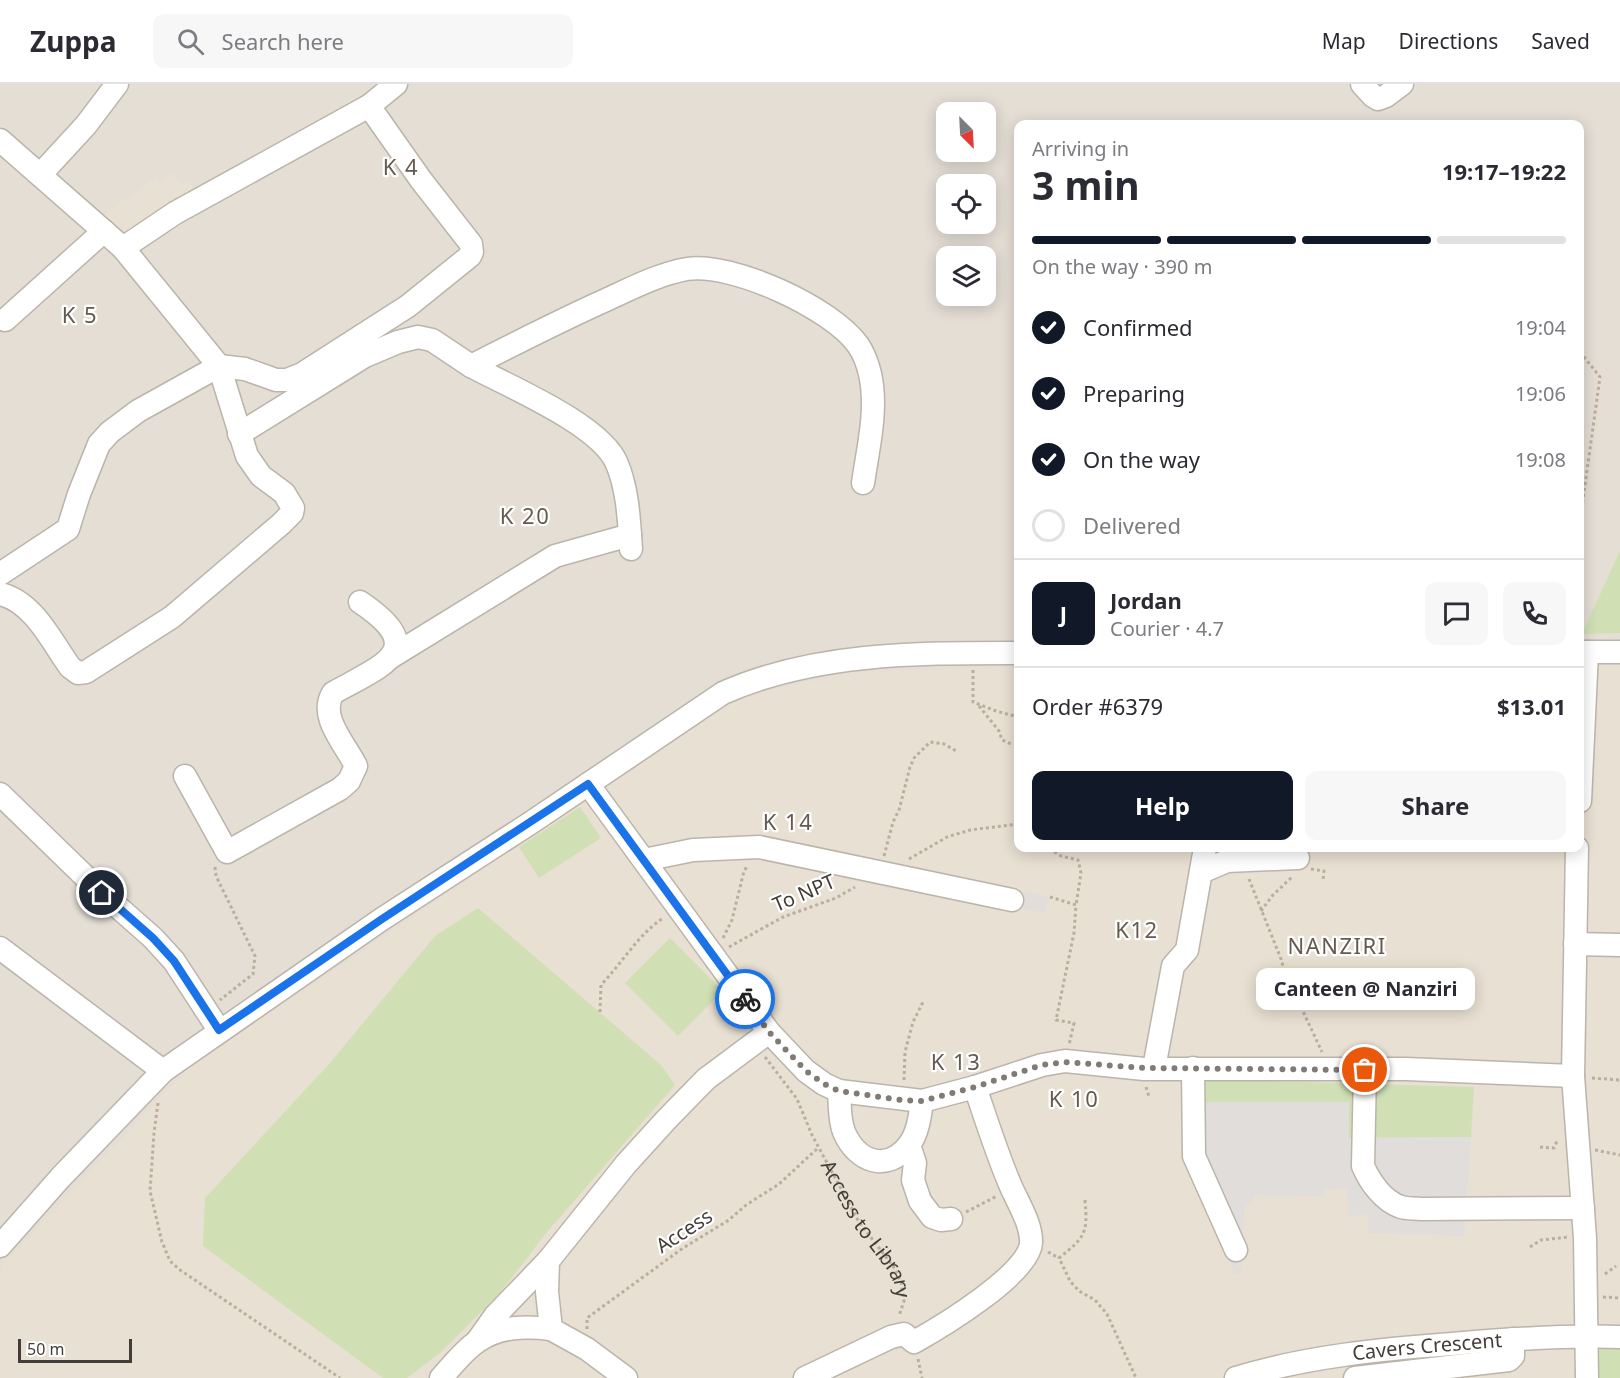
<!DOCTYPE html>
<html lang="en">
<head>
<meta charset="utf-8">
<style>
	body { margin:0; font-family:"Noto Sans",sans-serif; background:#f7f7f7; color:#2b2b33; height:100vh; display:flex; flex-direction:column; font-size:22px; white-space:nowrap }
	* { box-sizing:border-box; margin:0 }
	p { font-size:20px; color:#7c7c81 }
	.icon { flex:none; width:33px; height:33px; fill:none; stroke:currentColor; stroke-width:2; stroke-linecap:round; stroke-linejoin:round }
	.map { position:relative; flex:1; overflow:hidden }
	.drawer { position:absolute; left:1014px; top:36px; width:570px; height:732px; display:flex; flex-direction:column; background:#fff; border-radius:12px; box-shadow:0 3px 15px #0003 }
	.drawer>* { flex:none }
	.needle { width:39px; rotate:156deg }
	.fabs { position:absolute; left:936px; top:18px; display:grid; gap:12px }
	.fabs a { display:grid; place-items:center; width:60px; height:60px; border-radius:12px; background:#fff; box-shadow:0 3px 15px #0003; font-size:30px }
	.scale { position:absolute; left:18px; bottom:15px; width:114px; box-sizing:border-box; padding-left:6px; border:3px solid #433d37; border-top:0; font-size:16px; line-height:21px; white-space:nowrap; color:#433d37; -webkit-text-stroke:4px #fff; paint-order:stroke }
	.pin { position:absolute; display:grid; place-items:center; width:51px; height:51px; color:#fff; margin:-26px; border:3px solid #fff; border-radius:50%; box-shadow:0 2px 6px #0007 }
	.courier { position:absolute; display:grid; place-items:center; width:60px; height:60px; margin:-30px; border:4px solid #1a73e8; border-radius:50%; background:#fff; color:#222; box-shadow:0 2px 8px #0007 }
	.bubble { position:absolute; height:42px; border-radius:12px; background:#fff; box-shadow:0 3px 15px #0003; font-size:20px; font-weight:700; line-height:42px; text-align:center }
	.head em { font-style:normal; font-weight:700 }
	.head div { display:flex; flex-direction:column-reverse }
	.head { display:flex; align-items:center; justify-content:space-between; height:102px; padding:0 18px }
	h1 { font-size:39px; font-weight:700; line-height:45px }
	.bar { display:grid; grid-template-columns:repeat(4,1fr); gap:9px 6px; align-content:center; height:72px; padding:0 18px }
	.bar i { height:8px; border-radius:4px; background:#e1e1e2 }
	.bar .active { background:#111827 }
	.bar p { grid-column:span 4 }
	.line { display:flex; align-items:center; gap:15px; padding:0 18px; border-top:2px solid #e1e1e2 }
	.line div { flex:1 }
	.round { display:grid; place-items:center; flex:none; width:63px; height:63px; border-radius:12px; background:#f7f7f7 }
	ol { padding:0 18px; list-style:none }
	li { display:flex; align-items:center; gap:18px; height:66px }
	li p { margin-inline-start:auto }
	li .icon { padding:6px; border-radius:50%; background:#111827; color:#fff; stroke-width:4 }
	li:last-child { color:#7c7c81 }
	li i { width:33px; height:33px; border:3px solid #e1e1e2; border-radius:50% }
	.cta { display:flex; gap:12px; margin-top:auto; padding:12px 18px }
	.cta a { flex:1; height:69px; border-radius:12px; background:#111827; color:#fff; font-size:24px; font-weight:700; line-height:69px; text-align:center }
	.cta a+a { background:#f7f7f7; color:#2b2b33 }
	header { display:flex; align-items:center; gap:36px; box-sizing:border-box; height:84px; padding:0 30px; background:#fff; border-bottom:2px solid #e1e1e2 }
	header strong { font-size:28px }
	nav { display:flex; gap:33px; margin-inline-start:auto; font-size:21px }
	.search { width:420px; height:54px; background:#f7f7f7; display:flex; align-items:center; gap:15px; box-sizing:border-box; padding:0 21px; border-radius:12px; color:#7c7c81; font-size:22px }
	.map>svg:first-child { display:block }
	.residential { fill:#e4ded5; fill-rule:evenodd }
	.education { fill:#e8e0d2 }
	.green { fill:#d0e0b4 }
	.parking { fill:#e0dddb }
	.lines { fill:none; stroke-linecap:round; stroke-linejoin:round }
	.minor-casing { stroke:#bbb4aa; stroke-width:25 }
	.path { stroke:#bbae9d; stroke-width:3; stroke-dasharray:3 3; stroke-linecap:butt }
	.minor { stroke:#fff; stroke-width:22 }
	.done { stroke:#807b75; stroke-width:6; stroke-dasharray:0 10.8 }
	.route { stroke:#1a73e8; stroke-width:8 }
	.labels { text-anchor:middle; stroke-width:4.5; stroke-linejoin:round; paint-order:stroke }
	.street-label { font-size:20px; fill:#433d37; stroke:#fff }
	.quarter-label { font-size:22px; letter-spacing:1.5px; fill:#655a4f; stroke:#fff }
</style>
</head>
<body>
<header>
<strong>Zuppa</strong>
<div class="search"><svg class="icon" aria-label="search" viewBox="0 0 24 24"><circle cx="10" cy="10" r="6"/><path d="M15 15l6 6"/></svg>Search here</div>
<nav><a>Map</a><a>Directions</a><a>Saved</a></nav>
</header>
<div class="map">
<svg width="1620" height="1294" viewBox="0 0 1620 1294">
	<rect width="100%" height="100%" fill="#f1ede7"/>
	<path class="residential" d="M 0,0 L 1620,0 L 1620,1294 L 0,1294 ZM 946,28 L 986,28 L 986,68 L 946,68 ZM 1018,40 L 1580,40 L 1580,764 L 1018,764 ZM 946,100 L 986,100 L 986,140 L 946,140 ZM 946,172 L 986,172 L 986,212 L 946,212 Z"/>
	<g class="education">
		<path d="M 172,88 L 181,101 L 188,96 L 197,109 L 125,161 L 103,131 L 156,93 L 159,98 Z"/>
		<path d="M 1580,576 L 1620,576 L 1620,1294 L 0,1294 L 0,1190 L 5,1179 L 186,986 L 735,615 L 851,588 L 1018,583 L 1018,764 L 1580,764 Z"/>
	</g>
	<g class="green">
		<path d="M 1620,467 L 1620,549 L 1582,550 Z"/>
		<path d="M 580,723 L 601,754 L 539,794 L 519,763 Z"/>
		<path d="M 478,824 L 661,981 L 675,1001 L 547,1148 L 499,1210 L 440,1269 L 407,1294 L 383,1294 L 203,1162 L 205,1114 L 330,979 L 435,852 Z"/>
		<path d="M 670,854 L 723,907 L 678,952 L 625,899 Z"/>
		<path d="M 1184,995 L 1474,1003 L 1471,1053 L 1348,1054 L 1349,1018 L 1185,1018 Z"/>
		<path d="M 1585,1248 L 1620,1254 L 1620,1294 L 1586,1294 Z"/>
	</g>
	<g class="parking">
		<path d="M 914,783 L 953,801 L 955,793 L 1050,813 L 1046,829 L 951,812 L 910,794 Z"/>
		<path d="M 1185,1018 L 1349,1018 L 1349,1054 L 1471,1053 L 1464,1152 L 1368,1149 L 1368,1131 L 1348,1132 L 1347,1105 L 1325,1106 L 1324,1112 L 1256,1111 L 1244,1125 L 1241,1189 L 1235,1190 L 1186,1082 Z"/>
	</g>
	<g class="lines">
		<defs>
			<g id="minor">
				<path d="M 1362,0 L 1373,12 L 1378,15 L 1386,12 L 1402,0"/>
				<path d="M 0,56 L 123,164 L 219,282 L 247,372 L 261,392 L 284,409 L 293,424 L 292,429 L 281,440 L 172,533 L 86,588 L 78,589 L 70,583 C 52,558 33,517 0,510"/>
				<path d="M 40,91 L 86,41 L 117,0"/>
				<path d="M 123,164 L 175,129 L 369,22 L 396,0"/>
				<path d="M 5,236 L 104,147"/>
				<path d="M 471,282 C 508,302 602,341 617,380 C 628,406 629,437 631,465"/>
				<path d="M 239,350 L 365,272 L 398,258 L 418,253 L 432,256 L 471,282 C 516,259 561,236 606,216 C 632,204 659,190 687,185 C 732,178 832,224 858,261 C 863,268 868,281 870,290 C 878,325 868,364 863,399"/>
				<path d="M 0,490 L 68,445 L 79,410 L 99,360 L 110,348 L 138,327 L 219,282 L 245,285 L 276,296 L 287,296 L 302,290 L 408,222 L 470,172 L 472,168 L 471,160 L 421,96 L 369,22"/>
				<path d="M 1580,568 L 1620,568"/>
				<path d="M 391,573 L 555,472 L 630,451"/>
				<path d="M 185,692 L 227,768 L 340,705 L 349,697 L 356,682 C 346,661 318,633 333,609 C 383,581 431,566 360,518"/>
				<path d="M 588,700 L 769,948 L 806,987 L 824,1000 L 839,1007 L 922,1017 L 975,1003 L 1042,981 L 1065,977 L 1144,985 L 1406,985 L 1573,992"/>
				<path d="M 0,710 L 102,809 L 153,854 L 174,877 L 219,946"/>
				<path d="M 1580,717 L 1587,568"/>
				<path d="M 1577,764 L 1573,992 L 1585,1154 L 1587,1294"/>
				<path d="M 644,776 L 693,766 L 759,763 L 1012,816"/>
				<path d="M 1201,788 L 1227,777 L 1298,774"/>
				<path d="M 1575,860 L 1620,861"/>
				<path d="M 0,864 L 163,987"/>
				<path d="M 1154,984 L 1173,882 L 1187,866 L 1205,764"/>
				<path d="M 1193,984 L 1194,1072 L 1236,1166"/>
				<path d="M 1365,986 L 1363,1082 C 1370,1098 1383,1117 1401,1123 C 1407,1125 1415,1124 1421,1125 L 1583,1124"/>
				<path d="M 839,1007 C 840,1020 839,1036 844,1048 C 857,1078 887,1089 909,1061 C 918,1049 920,1032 922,1017"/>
				<path d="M 909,1061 L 915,1079 L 913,1096 L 920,1117 L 932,1133 L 941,1136 L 951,1135"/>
				<path d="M 0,1162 L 61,1093 L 163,987 L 382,835 L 532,738 L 723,609 C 815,568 920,569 1018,569"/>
				<path d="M 478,1256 L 495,1232 L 548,1177"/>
				<path d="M 441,1294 C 452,1282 464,1266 478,1257 C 500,1242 526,1242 551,1245"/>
				<path d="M 626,1294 L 587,1265 L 551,1245 L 547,1208 L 548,1177 L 626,1080 L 666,1036 L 706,995 L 769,948"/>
				<path d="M 805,1294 L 891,1253 L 904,1250 L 914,1258 C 941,1243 1029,1190 1031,1159 C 1032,1139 1016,1116 1009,1098 C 996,1067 986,1035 975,1003"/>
				<path id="s2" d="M 1236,1294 C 1304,1273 1381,1265 1452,1260 C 1508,1255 1564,1251 1620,1253"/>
				<path d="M 1355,1294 L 1509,1276 L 1513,1272 L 1513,1255"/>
			</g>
		</defs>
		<use href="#minor" class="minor-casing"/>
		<g class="path">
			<path d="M 1580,268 L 1600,293 L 1580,437"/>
			<path d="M 973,586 L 973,618 L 996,627 L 1018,633"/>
			<path d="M 979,622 L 999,647 L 1002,656 L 1011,660"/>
			<path d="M 1052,764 L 1051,766 L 1061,772 L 1078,776 L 1081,789 L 1076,821"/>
			<path d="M 884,772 L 893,738 L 899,726 L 910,683 L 914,674 L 930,658 L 944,660 L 958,668"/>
			<path d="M 909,775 L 947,753 L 970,746 L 1018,740"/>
			<path d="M 215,783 L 216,792 L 255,872 L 253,890 L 220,916"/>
			<path d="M 1311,785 L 1324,787 L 1323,796"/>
			<path d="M 1249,795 L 1281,875 L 1285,889 L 1322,968"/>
			<path d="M 1050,813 L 1076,821 L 1074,849 L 1056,936 L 1074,939 L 1069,961"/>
			<path d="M 1261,827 L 1273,811 L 1292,793"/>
			<path d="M 723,854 L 732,836 L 744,787 L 748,781"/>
			<path d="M 729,863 L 783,833 L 836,814 L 855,803"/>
			<path d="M 600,928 L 601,901 C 622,879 637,852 663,834"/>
			<path id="s1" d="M 765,973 L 797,1015 L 812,1051 L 859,1138 L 893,1182 L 901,1198 L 904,1217 L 899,1232"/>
			<path d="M 1592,994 L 1620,996"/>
			<path d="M 904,996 L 905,968 L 913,938 L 923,918"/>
			<path d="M 1146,1003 L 1149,1013"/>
			<path d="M 158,1019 L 154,1049 L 150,1107 L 162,1158 L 170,1177 L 180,1186 L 340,1294"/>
			<path d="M 1540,1063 L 1554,1064 L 1558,1055"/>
			<path d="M 1595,1066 L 1620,1071"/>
			<path d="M 1085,1116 C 1088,1150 1085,1153 1059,1174 L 1070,1197 L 1079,1207 L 1095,1216 L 1107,1230 L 1136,1294"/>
			<path d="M 966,1128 L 997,1112"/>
			<path d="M 1530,1163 L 1541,1156 L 1569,1153"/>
			<path d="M 1048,1168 L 1059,1174"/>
			<path d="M 1605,1190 L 1616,1182"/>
			<path d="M 1603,1213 L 1620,1214"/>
			<path d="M 587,1245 L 587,1234 L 683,1164 L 729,1136 L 746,1121 L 779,1100 L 819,1063"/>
			<path d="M 918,1275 L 922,1294"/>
		</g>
		<use href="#minor" class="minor"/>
	</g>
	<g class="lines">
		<path class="done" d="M 745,915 L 769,948 L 806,987 L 824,1000 L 839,1007 L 901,1016 L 922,1017 L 975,1003 L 1042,981 L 1065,978 L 1144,984 L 1365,986"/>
		<path class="route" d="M 102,809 L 153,854 L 174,877 L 219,946 L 382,835 L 588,700 L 745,915"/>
	</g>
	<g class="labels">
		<g class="street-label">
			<text transform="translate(804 809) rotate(-23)" y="7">To NPT</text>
			<text dy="7" stroke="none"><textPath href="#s1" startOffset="201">Access to Library</textPath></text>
			<text transform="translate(684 1147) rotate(-33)" y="7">Access</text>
			<text dy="7" stroke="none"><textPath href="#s2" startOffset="194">Cavers Crescent</textPath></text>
		</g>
		<g class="quarter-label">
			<text x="401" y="91">K 4</text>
			<text x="80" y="239">K 5</text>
			<text x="525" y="440">K 20</text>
			<text x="788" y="746">K 14</text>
			<text x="1137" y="854">K12</text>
			<text x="1337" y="870">NANZIRI</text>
			<text x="956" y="986">K 13</text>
			<text x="1074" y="1023">K 10</text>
		</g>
	</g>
</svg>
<div class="fabs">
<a><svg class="needle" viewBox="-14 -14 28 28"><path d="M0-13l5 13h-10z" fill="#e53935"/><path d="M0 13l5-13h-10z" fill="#7c7c81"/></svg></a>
<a><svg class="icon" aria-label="locate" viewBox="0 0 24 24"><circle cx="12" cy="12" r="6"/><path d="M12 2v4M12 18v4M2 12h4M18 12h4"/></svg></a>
<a><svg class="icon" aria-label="layers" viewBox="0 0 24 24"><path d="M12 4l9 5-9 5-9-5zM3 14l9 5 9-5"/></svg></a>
</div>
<div class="scale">50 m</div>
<div class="pin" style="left:1365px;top:986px;background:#ea580c"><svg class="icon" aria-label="bag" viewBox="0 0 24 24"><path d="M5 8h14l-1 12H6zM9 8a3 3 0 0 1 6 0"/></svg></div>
<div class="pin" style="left:102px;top:809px;background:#1f2937"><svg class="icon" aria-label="home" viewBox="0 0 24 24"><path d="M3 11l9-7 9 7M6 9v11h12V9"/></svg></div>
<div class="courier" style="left:745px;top:915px"><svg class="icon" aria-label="bike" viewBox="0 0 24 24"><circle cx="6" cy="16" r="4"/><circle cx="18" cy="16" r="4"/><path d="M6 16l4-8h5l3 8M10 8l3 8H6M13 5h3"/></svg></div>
<div class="bubble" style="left:1256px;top:884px;width:219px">Canteen @ Nanziri</div>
<section class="drawer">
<div class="head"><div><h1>3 min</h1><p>Arriving in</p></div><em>19:17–19:22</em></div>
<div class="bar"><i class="active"></i><i class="active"></i><i class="active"></i><i></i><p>On the way · 390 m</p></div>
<ol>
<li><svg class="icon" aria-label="check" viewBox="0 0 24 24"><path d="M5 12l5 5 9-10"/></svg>Confirmed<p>19:04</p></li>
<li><svg class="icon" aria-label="check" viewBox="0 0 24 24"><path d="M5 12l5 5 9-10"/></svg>Preparing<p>19:06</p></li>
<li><svg class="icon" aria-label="check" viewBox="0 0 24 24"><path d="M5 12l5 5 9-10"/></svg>On the way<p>19:08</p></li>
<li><i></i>Delivered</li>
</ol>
<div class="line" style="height:108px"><b class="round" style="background:#111827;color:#fff">J</b><div><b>Jordan</b><p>Courier · 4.7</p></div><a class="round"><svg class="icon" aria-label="chat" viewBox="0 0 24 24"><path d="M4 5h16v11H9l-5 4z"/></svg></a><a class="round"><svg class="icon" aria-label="phone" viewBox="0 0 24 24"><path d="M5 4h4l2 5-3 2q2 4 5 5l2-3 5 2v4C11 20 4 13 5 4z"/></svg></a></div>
<div class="line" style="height:78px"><div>Order #6379</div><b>$13.01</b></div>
<div class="cta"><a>Help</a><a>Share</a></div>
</section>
</div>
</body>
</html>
